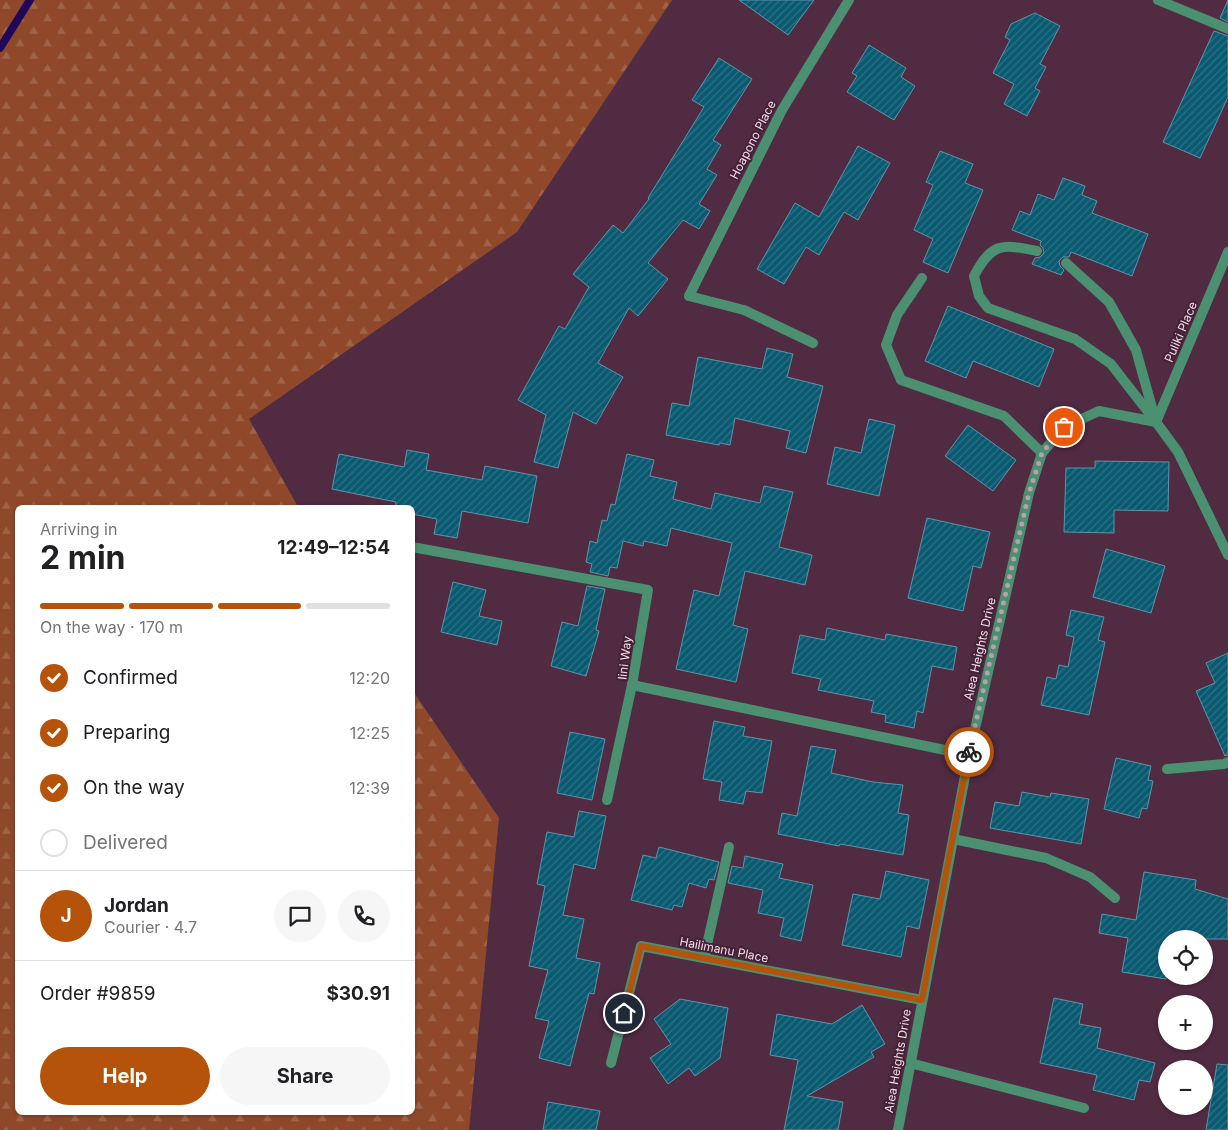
<!DOCTYPE html>
<html lang="en">
<head>
<meta charset="utf-8">
<style>
	body { margin:0; font-family:Inter,sans-serif; background:#f6f6f6; color:#202124; height:100vh; display:flex; flex-direction:column; font-size:19px; white-space:nowrap }
	* { box-sizing:border-box; margin:0 }
	p { font-size:16px; color:#757577 }
	.icon { flex:none; width:28px; height:28px; fill:none; stroke:currentColor; stroke-width:2; stroke-linecap:round; stroke-linejoin:round }
	.map { position:relative; flex:1; overflow:hidden }
	.drawer { position:absolute; left:15px; top:505px; width:400px; height:610px; display:flex; flex-direction:column; background:#fff; border-radius:8px; box-shadow:0 1px 4px #0004 }
	.drawer>* { flex:none }
	.buttons { position:absolute; left:1158px; top:930px; display:grid; gap:10px }
	.buttons a { display:grid; place-items:center; width:55px; height:55px; border-radius:50%; background:#fff; box-shadow:0 1px 4px #0004; font-size:25px }
	.pin { position:absolute; display:grid; place-items:center; width:42px; height:42px; color:#fff; margin:-21px; border:2px solid #fff; border-radius:50%; box-shadow:0 1px 5px #0007 }
	.courier { position:absolute; display:grid; place-items:center; width:50px; height:50px; margin:-25px; border:4px solid #b45309; border-radius:50%; background:#fff; color:#222; box-shadow:0 1px 6px #0007 }
	.summary em { font-style:normal; font-weight:700 }
	.summary div { display:flex; flex-direction:column-reverse }
	.summary { display:flex; align-items:center; justify-content:space-between; height:85px; padding:0 25px }
	h1 { font-size:32px; font-weight:700; line-height:38px }
	.bar { display:grid; grid-template-columns:repeat(4,1fr); gap:8px 5px; align-content:center; height:60px; padding:0 25px }
	.bar i { height:6px; border-radius:4px; background:#e0e0e0 }
	.bar .current { background:#b45309 }
	.bar p { grid-column:span 4 }
	.line { display:flex; align-items:center; gap:12px; padding:0 25px; border-top:1px solid #e0e0e0 }
	.line div { flex:1 }
	.round { display:grid; place-items:center; flex:none; width:52px; height:52px; border-radius:26px; background:#f6f6f6 }
	ol { padding:0 25px; list-style:none }
	li { display:flex; align-items:center; gap:15px; height:55px }
	li p { margin-inline-start:auto }
	li .icon { padding:5px; border-radius:50%; background:#b45309; color:#fff; stroke-width:4 }
	li:last-child { color:#757577 }
	li i { width:28px; height:28px; border:2px solid #e0e0e0; border-radius:50% }
	.cta { display:flex; gap:10px; margin-top:auto; padding:10px 25px }
	.cta a { flex:1; height:58px; border-radius:30px; background:#b45309; color:#fff; font-size:20px; font-weight:700; line-height:58px; text-align:center }
	.cta a+a { background:#f6f6f6; color:#202124 }
	.map>svg:first-child { display:block }
	.forest { fill:url(#forest-firs) }
	.lines { fill:none; stroke-linecap:round; stroke-linejoin:round }
	.stream { stroke:#1f085b; stroke-width:8 }
	.building { fill:url(#building-hatch); stroke:#5f94a8 }
	.service { stroke:#4a9071; stroke-width:10 }
	.minor { stroke:#4a9071; stroke-width:10 }
	.done { stroke:#bb9eaf; stroke-width:5; stroke-dasharray:0 9 }
	.route { stroke:#b45309; stroke-width:6 }
	.labels { text-anchor:middle; stroke-width:4; stroke-linejoin:round; paint-order:stroke }
	.street-label { font-size:12px; fill:#f4dce9; stroke:#452137 }
</style>
</head>
<body>
<div class="map">
<svg width="1228" height="1130" viewBox="0 0 1228 1130">
	<defs>
		<pattern id="forest-firs" width="22" height="20" patternUnits="userSpaceOnUse" patternTransform="scale(1.25)"><rect width="22" height="20" fill="#8f492a"/><path d="M5 1l3.5 6h-7zM16 11l3.5 6h-7z" fill="#9f6349"/></pattern>
		<pattern id="building-hatch" width="6" height="6" patternUnits="userSpaceOnUse" patternTransform="scale(1.25)"><rect width="6" height="6" fill="#095a71"/><path d="M-1 1l2-2M0 6l6-6M5 7l2-2" fill="none" stroke="#2d7185"/></pattern>
	</defs>
	<rect width="100%" height="100%" fill="#502b42"/>
	<path class="forest" d="M 0,0 L 672,0 L 517,232 L 249,419 L 298,507 L 18,508 L 18,1112 L 412,1112 L 413,691 L 499,818 L 469,1130 L 0,1130 Z"/>
	<g class="lines">
		<path class="stream" d="M 0,48 L 30,0"/>
	</g>
	<g class="building">
		<path d="M 739,0 L 814,0 L 788,35 Z"/>
		<path d="M 1228,0 L 1228,22 L 1220,18 Z"/>
		<path d="M 1035,13 L 1060,26 L 1040,64 L 1046,67 L 1035,88 L 1040,91 L 1027,116 L 1004,104 L 1014,84 L 993,73 L 1010,40 L 1005,37 L 1011,24 Z"/>
		<path d="M 1214,31 L 1228,36 L 1228,97 L 1200,158 L 1163,142 Z"/>
		<path d="M 869,45 L 906,68 L 901,77 L 915,86 L 894,120 L 847,92 L 857,76 L 852,73 Z"/>
		<path d="M 719,58 L 752,79 L 713,140 L 721,145 L 707,169 L 717,175 L 699,204 L 710,211 L 699,229 L 683,220 L 648,263 L 668,279 L 638,316 L 629,308 L 598,363 L 623,377 L 596,424 L 573,412 L 558,468 L 534,462 L 546,415 L 518,400 L 559,326 L 565,329 L 589,287 L 573,274 L 613,225 L 623,233 L 649,199 L 648,198 L 704,107 L 692,100 Z"/>
		<path d="M 858,146 L 890,163 L 858,220 L 844,212 L 819,255 L 806,247 L 784,284 L 757,269 L 795,203 L 819,217 Z"/>
		<path d="M 940,151 L 973,164 L 965,183 L 983,190 L 948,273 L 923,262 L 933,239 L 914,230 L 933,185 L 926,182 Z"/>
		<path d="M 1063,178 L 1085,186 L 1082,195 L 1097,201 L 1092,213 L 1148,234 L 1132,276 L 1071,252 L 1069,257 L 1063,257 L 1059,261 L 1060,266 L 1064,270 L 1061,275 L 1032,264 L 1035,258 L 1040,257 L 1044,253 L 1043,248 L 1040,245 L 1041,241 L 1012,230 L 1020,211 L 1030,215 L 1038,194 L 1054,200 Z"/>
		<path d="M 948,306 L 1054,349 L 1039,387 L 973,361 L 966,378 L 925,361 Z"/>
		<path d="M 767,348 L 793,354 L 787,377 L 823,386 L 806,453 L 786,448 L 790,431 L 735,418 L 730,445 L 720,443 L 719,445 L 666,435 L 672,403 L 689,406 L 698,357 L 762,369 Z"/>
		<path d="M 869,419 L 895,425 L 879,496 L 827,484 L 835,447 L 861,453 Z"/>
		<path d="M 968,425 L 1016,460 L 993,491 L 945,456 Z"/>
		<path d="M 407,450 L 429,454 L 426,470 L 482,480 L 485,466 L 537,476 L 528,523 L 462,511 L 457,538 L 434,534 L 437,519 L 412,514 L 412,508 L 395,508 L 396,502 L 332,489 L 339,454 L 404,467 Z"/>
		<path d="M 627,454 L 654,460 L 650,476 L 677,482 L 673,499 L 711,509 L 715,493 L 760,503 L 764,486 L 793,492 L 779,547 L 812,555 L 805,585 L 745,571 L 733,625 L 748,629 L 736,682 L 676,669 L 694,590 L 719,596 L 732,543 L 671,528 L 667,546 L 644,541 L 643,546 L 623,541 L 617,568 L 610,567 L 608,576 L 590,572 L 592,564 L 586,562 L 590,541 L 597,543 L 602,520 L 607,521 L 611,504 L 615,505 Z"/>
		<path d="M 1095,461 L 1169,462 L 1168,511 L 1114,510 L 1114,533 L 1064,532 L 1066,468 L 1095,468 Z"/>
		<path d="M 927,518 L 990,532 L 981,568 L 973,566 L 963,611 L 908,598 Z"/>
		<path d="M 1106,549 L 1165,566 L 1151,613 L 1093,597 Z"/>
		<path d="M 453,582 L 486,590 L 479,616 L 502,621 L 497,645 L 441,632 Z"/>
		<path d="M 587,586 L 605,589 L 596,630 L 599,631 L 586,676 L 551,666 L 562,622 L 578,626 Z"/>
		<path d="M 1071,610 L 1104,617 L 1098,640 L 1105,642 L 1089,715 L 1041,705 L 1047,677 L 1056,679 L 1059,665 L 1068,667 L 1074,637 L 1066,635 Z"/>
		<path d="M 827,628 L 885,640 L 886,634 L 957,647 L 953,670 L 932,666 L 923,713 L 917,711 L 914,728 L 885,722 L 886,715 L 871,712 L 874,701 L 818,690 L 821,679 L 792,673 L 800,635 L 825,640 Z"/>
		<path d="M 1228,653 L 1228,755 L 1225,756 L 1196,691 L 1215,683 L 1206,663 Z"/>
		<path d="M 714,721 L 745,727 L 743,736 L 772,741 L 762,793 L 746,791 L 743,804 L 719,800 L 722,782 L 703,779 Z"/>
		<path d="M 570,732 L 605,739 L 592,800 L 557,793 Z"/>
		<path d="M 811,746 L 836,750 L 831,773 L 873,782 L 903,785 L 898,813 L 909,815 L 903,855 L 840,844 L 839,846 L 778,834 L 782,813 L 797,816 Z"/>
		<path d="M 1116,758 L 1151,766 L 1148,780 L 1153,781 L 1147,809 L 1142,808 L 1139,818 L 1104,809 Z"/>
		<path d="M 1022,792 L 1050,797 L 1051,793 L 1089,799 L 1081,844 L 990,828 L 995,802 L 1019,806 Z"/>
		<path d="M 579,811 L 606,816 L 595,869 L 574,864 L 563,915 L 584,919 L 576,958 L 600,963 L 594,994 L 589,993 L 570,1066 L 539,1058 L 549,1021 L 535,1018 L 548,970 L 529,966 L 545,886 L 537,884 L 547,832 L 574,837 Z"/>
		<path d="M 659,847 L 719,862 L 714,880 L 709,879 L 706,888 L 689,883 L 682,907 L 674,905 L 672,910 L 631,900 L 643,855 L 656,858 Z"/>
		<path d="M 745,856 L 783,864 L 779,878 L 813,885 L 801,941 L 780,936 L 784,918 L 758,913 L 763,890 L 728,883 L 732,866 L 743,868 Z"/>
		<path d="M 886,871 L 929,880 L 919,929 L 907,926 L 901,957 L 842,945 L 853,894 L 880,899 Z"/>
		<path d="M 1144,872 L 1196,880 L 1195,889 L 1228,899 L 1228,939 L 1166,939 L 1166,979 L 1122,972 L 1128,938 L 1099,933 L 1102,914 L 1136,920 Z"/>
		<path d="M 1054,998 L 1083,1004 L 1079,1024 L 1101,1028 L 1097,1048 L 1155,1063 L 1150,1082 L 1139,1080 L 1134,1100 L 1093,1090 L 1097,1075 L 1040,1063 Z"/>
		<path d="M 680,999 L 728,1008 L 720,1058 L 695,1076 L 689,1068 L 668,1084 L 650,1058 L 671,1044 L 654,1019 Z"/>
		<path d="M 862,1005 L 885,1044 L 871,1052 L 874,1057 L 807,1096 L 843,1102 L 838,1130 L 784,1130 L 798,1060 L 770,1055 L 777,1014 L 832,1024 Z"/>
		<path d="M 1217,1064 L 1228,1065 L 1228,1130 L 1206,1130 Z"/>
		<path d="M 548,1102 L 600,1111 L 596,1130 L 543,1130 Z"/>
	</g>
	<g class="lines">
		<g class="service">
			<path d="M 1158,0 L 1228,29"/>
			<path d="M 1037,251 C 1002,244 992,242 974,276 L 979,296 L 988,308 L 1075,339 L 1111,364 L 1156,422 L 1136,350 L 1109,302 L 1066,263"/>
			<path d="M 922,278 L 897,315 L 886,345 L 901,380 L 1004,416 L 1042,453"/>
			<path d="M 689,296 L 744,310 L 813,343"/>
			<path d="M 1167,769 L 1224,764 L 1228,762"/>
			<path d="M 607,800 L 632,685"/>
			<path d="M 953,839 L 1046,858 L 1090,877 L 1115,898"/>
			<path d="M 704,958 L 729,847"/>
			<path d="M 910,1063 L 1084,1108"/>
		</g>
		<g class="minor">
			<path d="M 689,296 L 782,110 L 849,0"/>
			<path d="M 1156,422 L 1228,252"/>
			<path d="M 412,547 L 648,590 L 632,685 L 969,755"/>
			<path d="M 611,1063 L 641,946 L 922,1000"/>
			<path d="M 898,1130 L 969,755 L 1029,493 L 1042,453 L 1064,427 L 1099,411 L 1156,422 L 1178,452 L 1228,555"/>
		</g>
	</g>
	<g class="lines">
		<path class="done" d="M 969,752 L 1029,493 L 1042,453 L 1064,427"/>
		<path class="route" d="M 624,1013 L 641,946 L 922,1000 L 969,752"/>
	</g>
	<g class="labels">
		<g class="street-label">
			<text transform="translate(753 140) rotate(-63)" y="4">Hoapono Place</text>
			<text transform="translate(1181 332) rotate(-67)" y="4">Puliki Place</text>
			<text transform="translate(980 649) rotate(-77)" y="4">Aiea Heights Drive</text>
			<text transform="translate(625 658) rotate(-83)" y="4">Iini Way</text>
			<text transform="translate(724 950) rotate(11)" y="4">Hailimanu Place</text>
			<text transform="translate(898 1061) rotate(-80)" y="4">Aiea Heights Drive</text>
		</g>
	</g>
</svg>
<div class="buttons">
<a><svg class="icon" aria-label="locate" viewBox="0 0 24 24"><circle cx="12" cy="12" r="6"/><path d="M12 2v4M12 18v4M2 12h4M18 12h4"/></svg></a>
<a>+</a>
<a>−</a>
</div>
<div class="pin" style="left:1064px;top:427px;background:#ea580c"><svg class="icon" aria-label="bag" viewBox="0 0 24 24"><path d="M5 8h14l-1 12H6zM9 8a3 3 0 0 1 6 0"/></svg></div>
<div class="pin" style="left:624px;top:1013px;background:#1f2937"><svg class="icon" aria-label="home" viewBox="0 0 24 24"><path d="M3 11l9-7 9 7M6 9v11h12V9"/></svg></div>
<div class="courier" style="left:969px;top:752px"><svg class="icon" aria-label="bike" viewBox="0 0 24 24"><circle cx="6" cy="16" r="4"/><circle cx="18" cy="16" r="4"/><path d="M6 16l4-8h5l3 8M10 8l3 8H6M13 5h3"/></svg></div>
<section class="drawer">
<div class="summary"><div><h1>2 min</h1><p>Arriving in</p></div><em>12:49–12:54</em></div>
<div class="bar"><i class="current"></i><i class="current"></i><i class="current"></i><i></i><p>On the way · 170 m</p></div>
<ol>
<li><svg class="icon" aria-label="check" viewBox="0 0 24 24"><path d="M5 12l5 5 9-10"/></svg>Confirmed<p>12:20</p></li>
<li><svg class="icon" aria-label="check" viewBox="0 0 24 24"><path d="M5 12l5 5 9-10"/></svg>Preparing<p>12:25</p></li>
<li><svg class="icon" aria-label="check" viewBox="0 0 24 24"><path d="M5 12l5 5 9-10"/></svg>On the way<p>12:39</p></li>
<li><i></i>Delivered</li>
</ol>
<div class="line" style="height:90px"><b class="round" style="background:#b45309;color:#fff">J</b><div><b>Jordan</b><p>Courier · 4.7</p></div><a class="round"><svg class="icon" aria-label="chat" viewBox="0 0 24 24"><path d="M4 5h16v11H9l-5 4z"/></svg></a><a class="round"><svg class="icon" aria-label="phone" viewBox="0 0 24 24"><path d="M5 4h4l2 5-3 2q2 4 5 5l2-3 5 2v4C11 20 4 13 5 4z"/></svg></a></div>
<div class="line" style="height:65px"><div>Order #9859</div><b>$30.91</b></div>
<div class="cta"><a>Help</a><a>Share</a></div>
</section>
</div>
</body>
</html>
